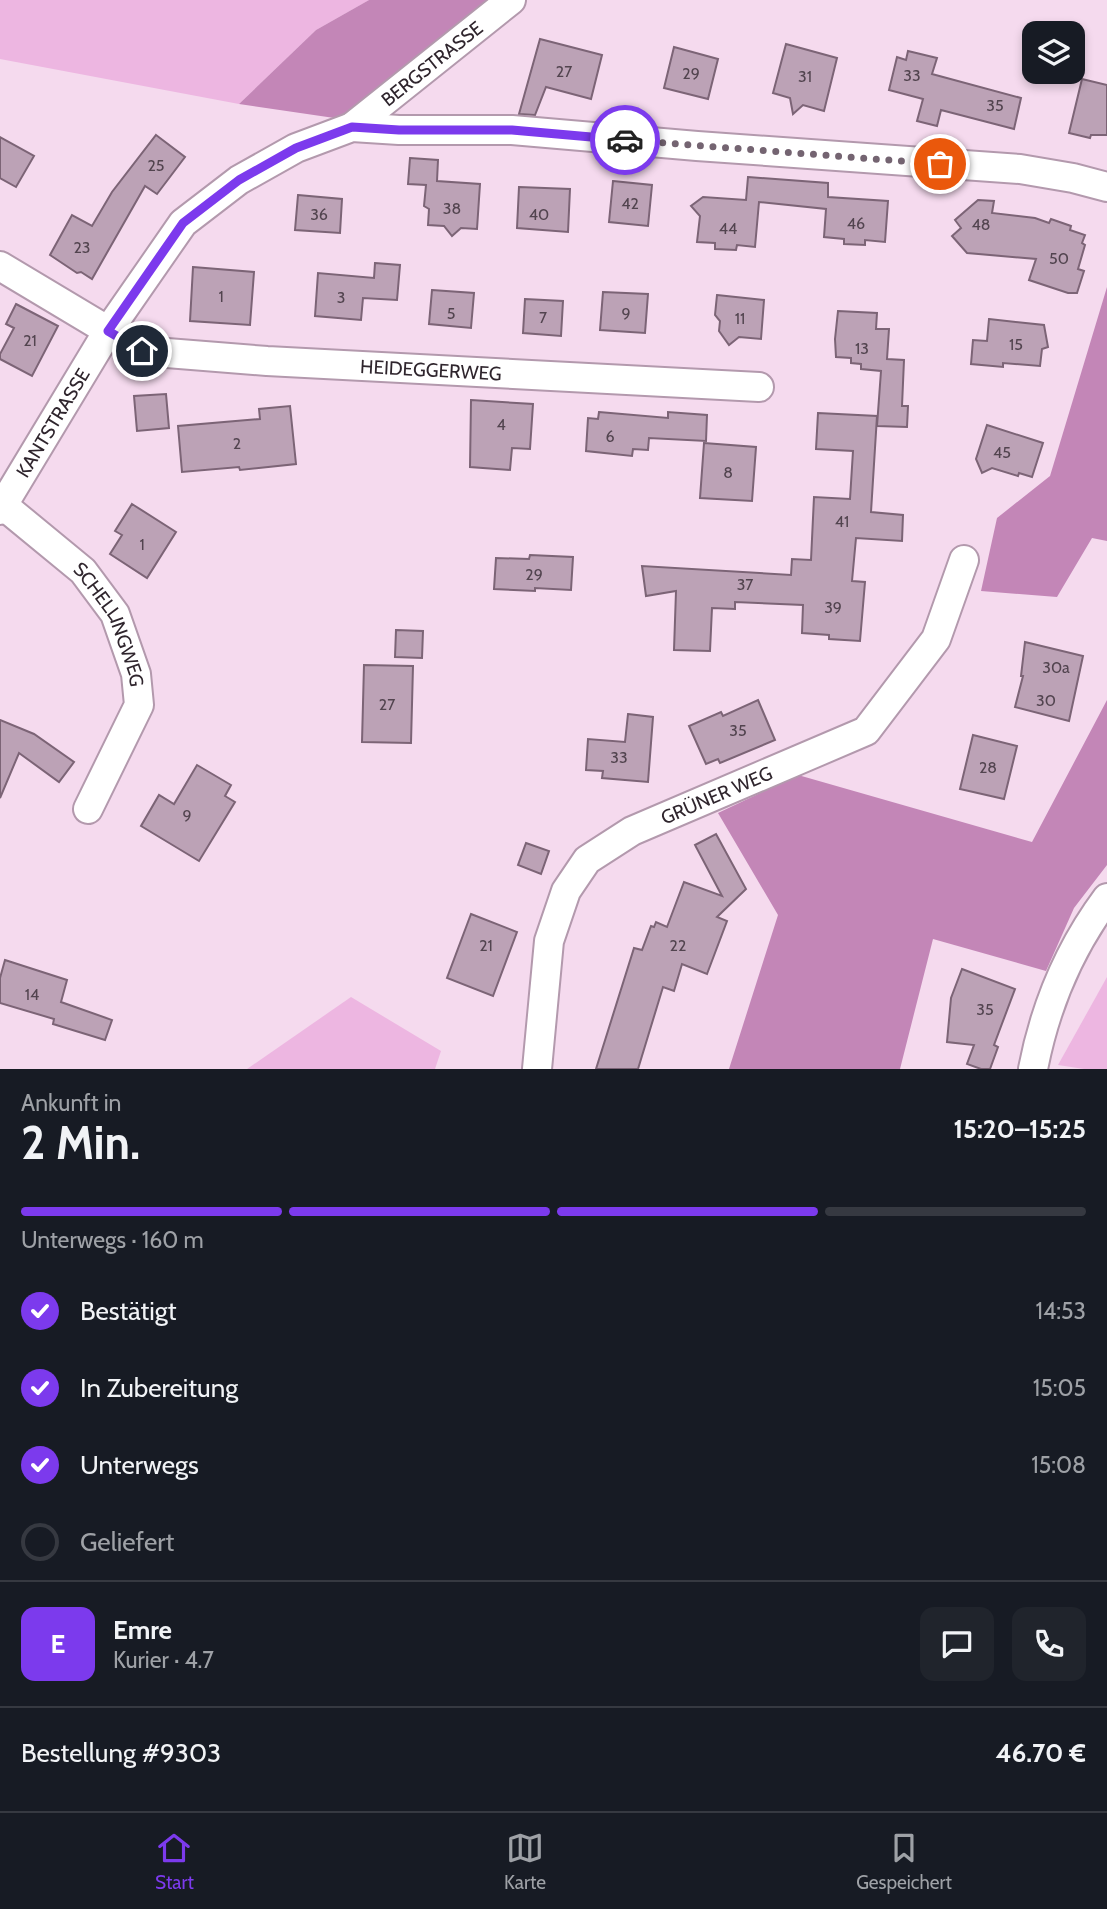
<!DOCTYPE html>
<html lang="de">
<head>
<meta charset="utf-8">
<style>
	body { margin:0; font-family:Cabin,sans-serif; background:#20242c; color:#f1f3f6; height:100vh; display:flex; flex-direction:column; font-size:26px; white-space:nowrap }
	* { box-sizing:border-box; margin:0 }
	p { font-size:23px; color:#9ea1a6 }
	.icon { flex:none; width:38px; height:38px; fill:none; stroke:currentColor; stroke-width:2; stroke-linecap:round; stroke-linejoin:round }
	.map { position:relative; height:1069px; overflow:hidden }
	.panel { display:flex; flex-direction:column; background:#171b24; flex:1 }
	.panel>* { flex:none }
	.buttons { position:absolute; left:1022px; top:21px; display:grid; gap:14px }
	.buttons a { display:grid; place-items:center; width:63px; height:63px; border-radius:14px; background:#171b24; box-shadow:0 4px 10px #0003; font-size:35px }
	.pin { position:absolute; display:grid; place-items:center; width:60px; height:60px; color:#fff; margin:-30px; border:4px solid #fff; border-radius:50%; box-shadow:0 2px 7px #0007 }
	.courier { position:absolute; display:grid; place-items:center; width:70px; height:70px; margin:-35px; border:5px solid #7c3aed; border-radius:50%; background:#fff; color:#222; box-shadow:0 2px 9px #0007 }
	.head em { font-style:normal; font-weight:800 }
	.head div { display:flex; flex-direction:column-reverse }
	.head { display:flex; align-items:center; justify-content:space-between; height:119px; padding:0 21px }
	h1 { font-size:46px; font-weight:800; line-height:52px }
	.bar { display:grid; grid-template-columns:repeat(4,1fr); gap:10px 7px; align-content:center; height:84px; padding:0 21px }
	.bar i { height:9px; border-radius:5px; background:#363941 }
	.bar .current { background:#7c3aed }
	.bar p { grid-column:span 4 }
	.line { display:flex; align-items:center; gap:18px; padding:0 21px; border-top:2px solid #363941 }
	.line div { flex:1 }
	.round { display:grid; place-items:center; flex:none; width:74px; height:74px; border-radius:14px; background:#20242c }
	ol { padding:0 21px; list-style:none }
	li { display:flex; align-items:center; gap:21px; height:77px }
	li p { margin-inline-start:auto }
	li .icon { padding:7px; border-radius:50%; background:#7c3aed; color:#fff; stroke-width:4 }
	li:last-child { color:#9ea1a6 }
	li i { width:38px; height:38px; border:4px solid #363941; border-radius:50% }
	.tabs { display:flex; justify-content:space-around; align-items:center; height:98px; border-top:2px solid #363941; background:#171b24; font-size:19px; color:#9ea1a6 }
	.tabs a { display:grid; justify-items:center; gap:4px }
	.tabs .current { color:#7c3aed }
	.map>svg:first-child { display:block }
	.green { fill:#edb6e1 }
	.forest { fill:#c386b7 }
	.building { fill:#bca2b6; stroke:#7c6476; stroke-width:2 }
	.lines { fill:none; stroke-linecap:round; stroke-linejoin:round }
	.street-casing { stroke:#b399ad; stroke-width:32 }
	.street { stroke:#fff; stroke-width:28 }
	.done { stroke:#746471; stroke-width:7; stroke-dasharray:0 12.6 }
	.route { stroke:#7c3aed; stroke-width:9 }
	.labels { text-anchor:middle; stroke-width:7; stroke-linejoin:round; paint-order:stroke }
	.number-label { font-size:16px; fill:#52444f }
	.street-label { font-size:19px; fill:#2f252d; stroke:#ffe9f9 }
</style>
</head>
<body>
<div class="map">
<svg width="1107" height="1069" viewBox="0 0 1107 1069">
	<rect width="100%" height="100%" fill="#f5daee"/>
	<g class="green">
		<path d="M 0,0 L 369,0 L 316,30 L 239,104 L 0,59 Z"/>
		<path d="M 1107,977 L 1107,1069 L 1084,1069 L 1058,1065 Z"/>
		<path d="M 351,997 L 441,1051 L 435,1069 L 247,1069 Z"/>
	</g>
	<g class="forest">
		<path d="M 369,0 L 498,0 L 348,120 L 239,104 L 316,30 Z"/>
		<path d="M 1107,287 L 1107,541 L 1092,538 L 1057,597 L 981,591 L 997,518 L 1050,476 Z"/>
		<path d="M 1107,700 L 1107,865 L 1074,908 L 1046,971 L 933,939 L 900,1069 L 729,1069 L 778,915 L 718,813 L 798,775 L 1032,842 Z"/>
	</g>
	<g class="building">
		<path d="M 540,39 L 602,55 L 591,99 L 546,87 L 535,115 L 519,114 Z"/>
		<path d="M 786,44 L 837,58 L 824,111 L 803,105 L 793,114 L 790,98 L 773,93 Z"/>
		<path d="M 674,47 L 718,59 L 708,99 L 664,88 Z"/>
		<path d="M 908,51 L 937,58 L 932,74 L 1021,98 L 1014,129 L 941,110 L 937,126 L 917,121 L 923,99 L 889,90 L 897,57 L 906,60 Z"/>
		<path d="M 1082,79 L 1107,85 L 1107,135 L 1091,135 L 1090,138 L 1069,133 Z"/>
		<path d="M 156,135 L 185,157 L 157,194 L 145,186 L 92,279 L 81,272 L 77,273 L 50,255 L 72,215 L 92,226 L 112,192 Z"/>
		<path d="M 0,137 L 34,156 L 16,187 L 0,178 Z"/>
		<path d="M 410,158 L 438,160 L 437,181 L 480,184 L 477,229 L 461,228 L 452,236 L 444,226 L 428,225 L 429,209 L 424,206 L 426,185 L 408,184 Z"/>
		<path d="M 748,177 L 828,183 L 828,197 L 888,201 L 885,242 L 865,240 L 865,245 L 844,244 L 844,239 L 824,237 L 826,209 L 759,202 L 755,247 L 737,245 L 736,250 L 715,249 L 715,243 L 697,242 L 700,216 L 691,206 L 703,197 L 746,200 Z"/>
		<path d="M 613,181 L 652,185 L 648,226 L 609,222 Z"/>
		<path d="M 519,187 L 570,189 L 568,232 L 517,228 Z"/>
		<path d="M 298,195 L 342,199 L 340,233 L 295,230 Z"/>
		<path d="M 978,200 L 994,201 L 992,213 L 1035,218 L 1049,223 L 1051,219 L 1071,226 L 1070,230 L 1085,235 L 1082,243 L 1085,245 L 1078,269 L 1084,271 L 1077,293 L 1068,293 L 1029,280 L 1036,259 L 967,253 L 952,236 L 961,228 L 955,220 Z"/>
		<path d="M 375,263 L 400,265 L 397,300 L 363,298 L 361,320 L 315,316 L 318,273 L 374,278 Z"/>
		<path d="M 193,267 L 254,272 L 250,325 L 190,321 Z"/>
		<path d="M 432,290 L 474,293 L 471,328 L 429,324 Z"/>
		<path d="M 603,292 L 648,294 L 645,333 L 600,330 Z"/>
		<path d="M 717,295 L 764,300 L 761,339 L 739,337 L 729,345 L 719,331 L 720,321 L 715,315 Z"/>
		<path d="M 525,299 L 563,301 L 561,336 L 523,333 Z"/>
		<path d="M 16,304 L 58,326 L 32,376 L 0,359 L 0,354 L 14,328 L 6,324 Z"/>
		<path d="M 838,311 L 877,313 L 876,329 L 889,329 L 887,359 L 904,360 L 902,406 L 908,406 L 907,427 L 877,426 L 881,371 L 861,369 L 861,364 L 851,363 L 851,358 L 836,357 L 835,339 Z"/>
		<path d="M 989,319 L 1044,325 L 1048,347 L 1042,349 L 1040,366 L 1003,363 L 1003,367 L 971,364 L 973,340 L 987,341 Z"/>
		<path d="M 166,394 L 169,428 L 137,431 L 134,396 Z"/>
		<path d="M 471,400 L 533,404 L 530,449 L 512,448 L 510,470 L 470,467 Z"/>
		<path d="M 290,406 L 296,464 L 240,470 L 239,467 L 182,472 L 178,426 L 260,419 L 259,409 Z"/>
		<path d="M 599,412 L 668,418 L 668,412 L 707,415 L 706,441 L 649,438 L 648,450 L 633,449 L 632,456 L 586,451 L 588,418 L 598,419 Z"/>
		<path d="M 818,413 L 877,416 L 871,512 L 903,515 L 902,541 L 856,538 L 852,581 L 865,582 L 860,641 L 829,639 L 829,635 L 802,633 L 803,605 L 735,602 L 735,609 L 712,608 L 710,651 L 674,650 L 676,591 L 646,596 L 642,566 L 791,575 L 792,559 L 811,560 L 814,497 L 850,499 L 853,451 L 816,449 Z"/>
		<path d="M 987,425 L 1043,443 L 1032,477 L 1019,473 L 1018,476 L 992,468 L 982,473 L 976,459 Z"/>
		<path d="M 704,443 L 756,447 L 752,501 L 700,498 Z"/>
		<path d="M 132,504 L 176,532 L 147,578 L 110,554 L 122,535 L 115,531 Z"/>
		<path d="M 530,555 L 573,557 L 571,590 L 535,588 L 535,591 L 494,589 L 496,558 L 529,559 Z"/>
		<path d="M 396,630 L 423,631 L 422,658 L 395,657 Z"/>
		<path d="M 1025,642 L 1083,656 L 1069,721 L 1015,707 L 1023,676 L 1021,676 Z"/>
		<path d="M 364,665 L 413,666 L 411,743 L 362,742 Z"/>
		<path d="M 758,700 L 775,740 L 720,763 L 718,759 L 706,764 L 689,726 L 721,712 L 723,716 Z"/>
		<path d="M 628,714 L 653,717 L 648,782 L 602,778 L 603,771 L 586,770 L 588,739 L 625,742 Z"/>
		<path d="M 0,720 L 34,734 L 74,762 L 59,782 L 19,753 L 0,798 Z"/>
		<path d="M 973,735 L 1017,746 L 1004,799 L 960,789 Z"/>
		<path d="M 197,765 L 231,785 L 225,796 L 235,802 L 199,861 L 141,826 L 159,795 L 174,804 Z"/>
		<path d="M 716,834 L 746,889 L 717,917 L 727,921 L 707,974 L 682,964 L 674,991 L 663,987 L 638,1069 L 596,1069 L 634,948 L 642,950 L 651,926 L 654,927 L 656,922 L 667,927 L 684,882 L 722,896 L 695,845 Z"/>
		<path d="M 526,843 L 549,851 L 541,874 L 518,865 Z"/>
		<path d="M 471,914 L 517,932 L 493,996 L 447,978 Z"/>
		<path d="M 5,960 L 67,980 L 61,1002 L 112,1020 L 105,1040 L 53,1024 L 54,1019 L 0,1003 L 0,978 Z"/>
		<path d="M 962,969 L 1015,989 L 994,1045 L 998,1047 L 990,1069 L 981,1069 L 967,1064 L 974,1045 L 947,1042 L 951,998 Z"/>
	</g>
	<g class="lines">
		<defs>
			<g id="street">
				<path id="s1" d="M 352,127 L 511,0"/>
				<path id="s2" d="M 0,266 L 142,351 L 267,361 L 759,387"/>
				<path id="s3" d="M 4,506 L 83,571 L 115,614 L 136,674 L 139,705 L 88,809"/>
				<path id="s4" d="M 0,510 L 108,331 L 183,223 L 239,180 L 296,148 L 352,127 L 399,130 L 512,130 L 697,146 L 1020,169 L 1073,178 L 1107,187"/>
				<path id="s5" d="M 537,1069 L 549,941 L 566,891 L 587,860 L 632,831 L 866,731 L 936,639 L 964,560"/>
				<path d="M 1033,1069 C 1045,1007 1069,949 1107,898"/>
			</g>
		</defs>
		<use href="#street" class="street-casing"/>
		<use href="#street" class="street"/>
	</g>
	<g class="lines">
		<path class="done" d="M 625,140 L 940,164"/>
		<path class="route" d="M 142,351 L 108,331 L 183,223 L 239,180 L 296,148 L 352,127 L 399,130 L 512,130 L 625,140"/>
	</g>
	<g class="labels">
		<g class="number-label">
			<text x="564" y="77">27</text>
			<text x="691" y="79">29</text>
			<text x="912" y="81">33</text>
			<text x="805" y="82">31</text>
			<text x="995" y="111">35</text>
			<text x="156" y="171">25</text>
			<text x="630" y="209">42</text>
			<text x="452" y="214">38</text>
			<text x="319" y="220">36</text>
			<text x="539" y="220">40</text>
			<text x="856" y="229">46</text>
			<text x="981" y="230">48</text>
			<text x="728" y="234">44</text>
			<text x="82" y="253">23</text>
			<text x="1059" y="264">50</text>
			<text x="221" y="302">1</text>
			<text x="341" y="303">3</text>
			<text x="451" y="319">5</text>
			<text x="626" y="319">9</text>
			<text x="543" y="323">7</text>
			<text x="740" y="324">11</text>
			<text x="30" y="346">21</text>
			<text x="1016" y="350">15</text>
			<text x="862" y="354">13</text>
			<text x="501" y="430">4</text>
			<text x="610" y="442">6</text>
			<text x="237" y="449">2</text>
			<text x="1002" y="458">45</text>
			<text x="728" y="478">8</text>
			<text x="842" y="527">41</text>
			<text x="142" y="550">1</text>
			<text x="534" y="580">29</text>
			<text x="745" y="590">37</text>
			<text x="833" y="613">39</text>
			<text x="1056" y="673">30a</text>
			<text x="1046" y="706">30</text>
			<text x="387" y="710">27</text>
			<text x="738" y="736">35</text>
			<text x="619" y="763">33</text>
			<text x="988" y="773">28</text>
			<text x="187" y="821">9</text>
			<text x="486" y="951">21</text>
			<text x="678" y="951">22</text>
			<text x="32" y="1000">14</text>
			<text x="985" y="1015">35</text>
		</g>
		<g class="street-label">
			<text dy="7" stroke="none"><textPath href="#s1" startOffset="102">BERGSTRASSE</textPath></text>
			<text dy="7" stroke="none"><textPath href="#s2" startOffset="455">HEIDEGGERWEG</textPath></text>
			<text dy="7" stroke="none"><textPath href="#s4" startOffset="102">KANTSTRASSE</textPath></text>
			<text dy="7" stroke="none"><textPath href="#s3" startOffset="163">SCHELLINGWEG</textPath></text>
			<text dy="7" stroke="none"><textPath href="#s5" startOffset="364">GRÜNER WEG</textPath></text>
		</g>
	</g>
</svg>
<div class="buttons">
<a><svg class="icon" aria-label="layers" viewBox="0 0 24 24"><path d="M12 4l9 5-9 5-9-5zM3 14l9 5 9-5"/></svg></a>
</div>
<div class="pin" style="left:940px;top:164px;background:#ea580c"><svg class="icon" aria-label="bag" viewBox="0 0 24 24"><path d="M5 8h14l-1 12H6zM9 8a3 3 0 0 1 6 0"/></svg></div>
<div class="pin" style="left:142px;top:351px;background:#1f2937"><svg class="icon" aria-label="home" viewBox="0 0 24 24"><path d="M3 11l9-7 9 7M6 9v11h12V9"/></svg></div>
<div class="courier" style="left:625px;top:140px"><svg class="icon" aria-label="car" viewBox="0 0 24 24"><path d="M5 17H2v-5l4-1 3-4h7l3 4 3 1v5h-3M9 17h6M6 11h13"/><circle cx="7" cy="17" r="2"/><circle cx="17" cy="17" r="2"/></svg></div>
</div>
<section class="panel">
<div class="head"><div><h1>2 Min.</h1><p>Ankunft in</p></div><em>15:20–15:25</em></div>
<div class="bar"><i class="current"></i><i class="current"></i><i class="current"></i><i></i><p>Unterwegs · 160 m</p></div>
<ol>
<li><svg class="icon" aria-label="check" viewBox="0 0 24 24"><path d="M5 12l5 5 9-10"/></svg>Bestätigt<p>14:53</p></li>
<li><svg class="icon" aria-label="check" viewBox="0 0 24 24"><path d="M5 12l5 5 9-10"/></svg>In Zubereitung<p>15:05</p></li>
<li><svg class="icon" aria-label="check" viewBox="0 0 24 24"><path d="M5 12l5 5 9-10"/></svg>Unterwegs<p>15:08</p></li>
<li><i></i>Geliefert</li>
</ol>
<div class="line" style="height:126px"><b class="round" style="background:#7c3aed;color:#fff">E</b><div><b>Emre</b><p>Kurier · 4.7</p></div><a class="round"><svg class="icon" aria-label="chat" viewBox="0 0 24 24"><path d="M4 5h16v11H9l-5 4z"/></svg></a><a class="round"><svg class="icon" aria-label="phone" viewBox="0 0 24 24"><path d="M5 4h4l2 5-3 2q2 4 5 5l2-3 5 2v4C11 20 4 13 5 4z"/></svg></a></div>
<div class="line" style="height:91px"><div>Bestellung #9303</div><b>46.70 €</b></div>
</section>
<nav class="tabs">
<a class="current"><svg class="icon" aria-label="home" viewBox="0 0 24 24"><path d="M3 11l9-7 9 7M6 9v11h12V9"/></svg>Start</a>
<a><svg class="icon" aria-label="map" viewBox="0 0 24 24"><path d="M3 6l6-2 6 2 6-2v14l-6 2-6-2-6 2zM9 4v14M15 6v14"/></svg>Karte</a>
<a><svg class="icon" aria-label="saved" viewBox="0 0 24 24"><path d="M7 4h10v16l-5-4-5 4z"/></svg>Gespeichert</a>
</nav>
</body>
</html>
